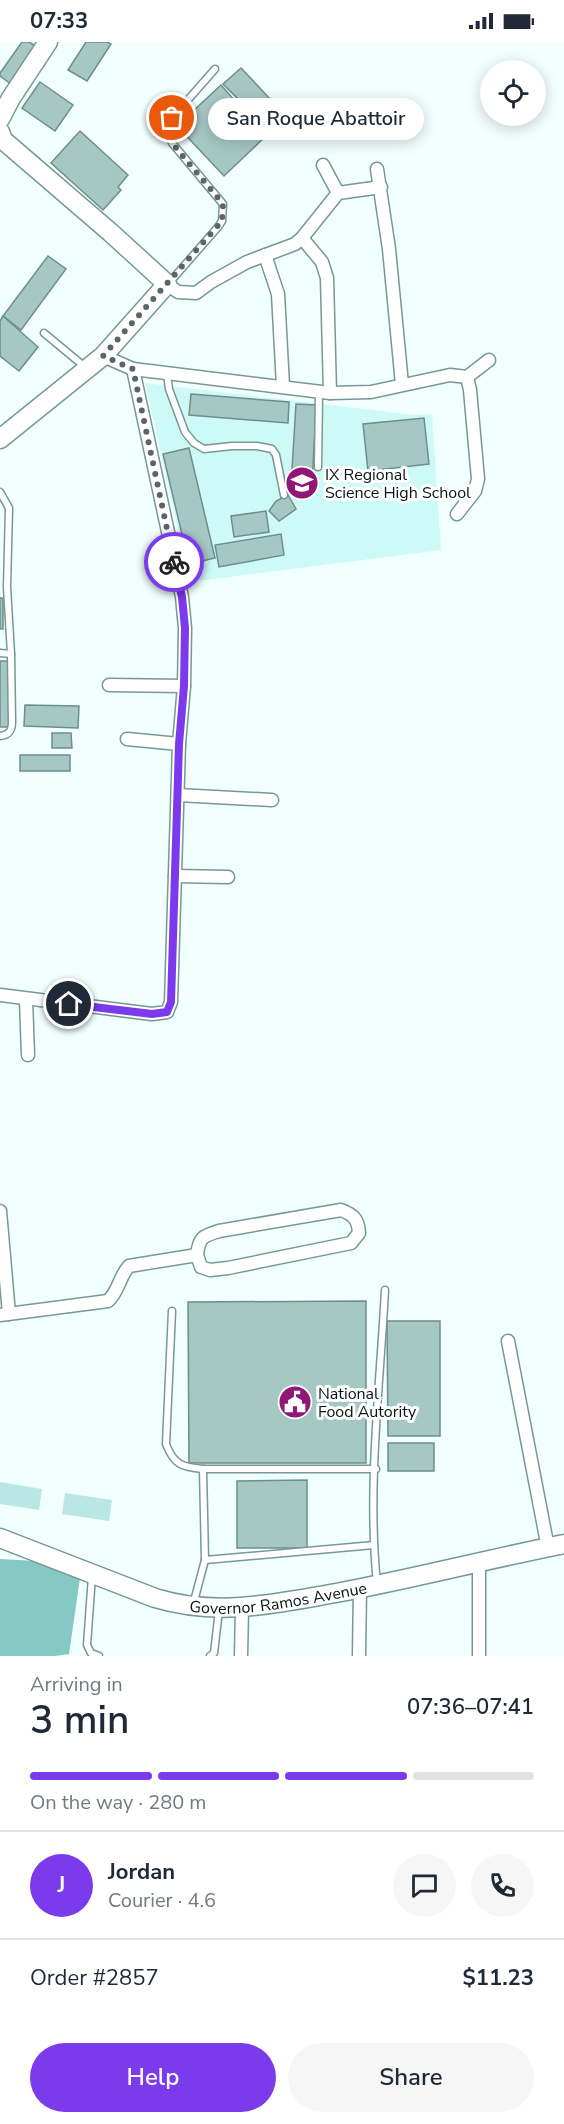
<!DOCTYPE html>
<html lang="en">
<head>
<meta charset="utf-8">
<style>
	body { margin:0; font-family:"Nunito Sans",sans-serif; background:#f6f6f7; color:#1f2937; height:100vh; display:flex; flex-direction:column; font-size:22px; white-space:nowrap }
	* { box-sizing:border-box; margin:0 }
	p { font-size:20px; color:#747a83 }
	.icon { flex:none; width:33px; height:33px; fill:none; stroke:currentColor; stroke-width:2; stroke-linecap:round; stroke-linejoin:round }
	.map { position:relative; height:1614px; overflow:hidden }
	.panel { display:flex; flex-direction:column; background:#fff; flex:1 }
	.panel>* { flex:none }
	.controls { position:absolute; left:480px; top:18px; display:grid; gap:12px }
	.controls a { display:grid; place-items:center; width:66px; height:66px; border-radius:50%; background:#fff; box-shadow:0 3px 15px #0003; font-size:30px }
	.pin { position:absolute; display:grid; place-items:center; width:51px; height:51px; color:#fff; margin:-26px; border:3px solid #fff; border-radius:50%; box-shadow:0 2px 6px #0007 }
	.courier { position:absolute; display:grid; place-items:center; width:60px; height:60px; margin:-30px; border:4px solid #7c3aed; border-radius:50%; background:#fff; color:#222; box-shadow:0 2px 8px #0007 }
	.bubble { position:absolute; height:42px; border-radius:21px; background:#fff; box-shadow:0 3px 15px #0003; font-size:20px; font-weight:600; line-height:42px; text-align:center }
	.head em { font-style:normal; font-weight:600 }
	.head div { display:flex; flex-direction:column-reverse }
	.head { display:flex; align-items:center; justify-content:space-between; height:102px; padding:0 30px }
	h1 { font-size:39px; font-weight:600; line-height:45px }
	.bar { display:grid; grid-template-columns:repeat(4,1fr); gap:9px 6px; align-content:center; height:72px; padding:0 30px }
	.bar i { height:8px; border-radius:4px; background:#e0e1e3 }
	.bar .current { background:#7c3aed }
	.bar p { grid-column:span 4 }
	.line { display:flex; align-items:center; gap:15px; padding:0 30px; border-top:2px solid #e0e1e3 }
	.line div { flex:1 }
	.round { display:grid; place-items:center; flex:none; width:63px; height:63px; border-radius:32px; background:#f6f6f7 }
	.action { display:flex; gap:12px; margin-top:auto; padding:12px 30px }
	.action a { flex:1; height:69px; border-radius:36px; background:#7c3aed; color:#fff; font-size:24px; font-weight:600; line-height:69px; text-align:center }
	.action a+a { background:#f6f6f7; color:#1f2937 }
	.status { display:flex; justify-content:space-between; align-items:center; height:42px; padding:0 30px; background:#fff; direction:ltr }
	.status svg { height:16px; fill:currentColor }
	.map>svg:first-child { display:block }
	.built { fill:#cdfaf6 }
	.green { fill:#bae7e3 }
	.forest { fill:#86c8c3 }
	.building { fill:#a6c8c5; stroke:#6d8e8b; stroke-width:1.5 }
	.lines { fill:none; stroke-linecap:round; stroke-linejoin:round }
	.lane-casing { stroke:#779895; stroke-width:9 }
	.street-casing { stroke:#779895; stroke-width:15 }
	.secondary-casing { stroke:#779895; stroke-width:21 }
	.lane { stroke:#fff; stroke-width:6 }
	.street { stroke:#fff; stroke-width:12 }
	.secondary { stroke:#fff; stroke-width:18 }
	.done { stroke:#596665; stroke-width:6; stroke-dasharray:0 10.8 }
	.route { stroke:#7c3aed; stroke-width:8 }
	.labels { text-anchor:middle; stroke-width:6; stroke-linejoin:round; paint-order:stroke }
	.poi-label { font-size:16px; fill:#071413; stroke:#fff; text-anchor:start }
	.street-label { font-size:16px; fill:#071413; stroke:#fff }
</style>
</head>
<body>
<div class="status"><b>07:33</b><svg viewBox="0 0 49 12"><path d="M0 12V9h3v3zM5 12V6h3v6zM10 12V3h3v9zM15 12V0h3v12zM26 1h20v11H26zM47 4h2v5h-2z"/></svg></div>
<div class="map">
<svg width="564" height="1614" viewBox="0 0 564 1614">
	<rect width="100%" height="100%" fill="#f1fffe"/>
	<path class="built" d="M 145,341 L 414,373 L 432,372 L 441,508 L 190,540 Z"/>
	<g class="green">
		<path d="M 0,1440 L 42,1447 L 39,1468 L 0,1462 Z"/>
		<path d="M 65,1451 L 112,1458 L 109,1479 L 62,1472 Z"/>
	</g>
	<path class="forest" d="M 0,1517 L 36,1519 L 80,1536 L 69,1612 L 55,1614 L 0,1614 Z"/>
	<g class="building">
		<path d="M 22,0 L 29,0 L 37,5 L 11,42 L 0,34 L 0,31 Z"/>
		<path d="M 86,0 L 107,0 L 111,2 L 87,39 L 68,28 Z"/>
		<path d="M 241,26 L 288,76 L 271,92 L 255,75 L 254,77 L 268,92 L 224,134 L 177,84 L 221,43 L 237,61 L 240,59 L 223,42 Z"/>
		<path d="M 40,40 L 73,63 L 55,89 L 22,66 Z"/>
		<path d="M 80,89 L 128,133 L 118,145 L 121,148 L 103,168 L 51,121 Z"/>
		<path d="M 48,214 L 66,227 L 21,288 L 3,274 Z"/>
		<path d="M 3,274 L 38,305 L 19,329 L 0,314 L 0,279 Z"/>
		<path d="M 191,352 L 289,360 L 288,381 L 189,373 Z"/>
		<path d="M 296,362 L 316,363 L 312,444 L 291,443 Z"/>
		<path d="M 424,376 L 429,422 L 368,429 L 363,382 Z"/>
		<path d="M 189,406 L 215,516 L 189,522 L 163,412 Z"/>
		<path d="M 288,453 L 296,467 L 279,479 L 269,469 L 276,459 Z"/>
		<path d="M 266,469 L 269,490 L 234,495 L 231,474 Z"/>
		<path d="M 281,492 L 284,513 L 219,525 L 215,503 Z"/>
		<rect x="0" y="556" width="3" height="31"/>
		<rect x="0" y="619" width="9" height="66"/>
		<path d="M 25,663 L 79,664 L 78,686 L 24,684 Z"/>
		<path d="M 52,691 L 71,691 L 72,706 L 52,706 Z"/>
		<rect x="20" y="713" width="50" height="16"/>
		<path d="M 366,1259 L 366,1421 L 189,1421 L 188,1260 Z"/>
		<path d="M 387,1279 L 440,1279 L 440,1394 L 388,1394 Z"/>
		<rect x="388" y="1401" width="46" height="28"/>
		<path d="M 307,1438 L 307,1506 L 237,1506 L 237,1439 Z"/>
	</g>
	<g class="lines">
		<defs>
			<g id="lane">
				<path d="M 169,241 L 218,185 L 222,179 L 223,162 L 172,101 L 168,92 L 172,76 L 215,27"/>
				<path d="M 44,291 L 85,325"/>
				<path d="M 167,332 L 169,347 L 185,390 L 194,401 L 204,407 L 232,404 L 257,404 L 272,407 L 276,413 L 284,453"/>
				<path d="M 318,425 L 319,350"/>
				<path d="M 0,450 L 9,466 L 7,545 L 11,612 L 12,680 C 12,689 9,693 0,694"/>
				<path d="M 0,611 L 11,612"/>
				<path d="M 172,1269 L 166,1402 C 174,1423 182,1425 203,1427 L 376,1427"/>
				<path d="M 205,1518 L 374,1503"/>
				<path d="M 92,1534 L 87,1603 L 91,1611 L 99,1614"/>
				<path d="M 377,1541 C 367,1447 380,1343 385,1248"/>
				<path d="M 193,1563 L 205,1518 L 203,1427"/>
				<path d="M 210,1614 L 214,1611 L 219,1568"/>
			</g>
			<g id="street">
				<path d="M 323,123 L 338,151"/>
				<path d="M 377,127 L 389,207 L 402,342"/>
				<path d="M 302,196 L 322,220 L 327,236 L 330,351"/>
				<path d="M 265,213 L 278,252 L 283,344"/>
				<path d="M 167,242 L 178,250 L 196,251 L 211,240 L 247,220 L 295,202 L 302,196 L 338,151 L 381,145"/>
				<path d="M 103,314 L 133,327 L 330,351 L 371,350 L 450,333 L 467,335 L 470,348 L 478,437 L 475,449 L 457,472"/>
				<path d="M 467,335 L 489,318"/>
				<path d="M 109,643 L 184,644"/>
				<path d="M 127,697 L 179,702"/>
				<path d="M 178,753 L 272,758"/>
				<path d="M 175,834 L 228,835"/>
				<path d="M 0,953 L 152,972 L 167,970 L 171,960 L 179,702 L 184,644 L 185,586 L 182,555 L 133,327"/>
				<path d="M 26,958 L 28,1013"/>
				<path d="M 0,1169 L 9,1272"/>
				<path d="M 0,1273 L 108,1259 C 119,1249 119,1235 129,1224 L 197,1213 C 199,1195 203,1194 219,1189 L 341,1168 C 354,1173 358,1177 359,1191 L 351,1201 L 228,1226 L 210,1228 L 201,1225 L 197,1213"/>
				<path d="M 508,1299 L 548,1506"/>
				<path d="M 241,1614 L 242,1566"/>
				<path d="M 359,1614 L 360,1546"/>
				<path d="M 479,1614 L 479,1521"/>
			</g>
			<g id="secondary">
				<path d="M 0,77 L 11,56 L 48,0"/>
				<path d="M 0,90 L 3,98 L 110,190 L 167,242 L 103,314 L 0,397"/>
				<path id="s1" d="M 0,1496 L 155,1556 C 218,1575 273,1562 336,1551 C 412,1537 488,1517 564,1502"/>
			</g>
		</defs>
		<use href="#lane" class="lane-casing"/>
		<use href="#street" class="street-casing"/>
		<use href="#secondary" class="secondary-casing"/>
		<use href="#lane" class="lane"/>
		<use href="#street" class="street"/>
		<use href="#secondary" class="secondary"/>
	</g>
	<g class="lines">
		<path class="done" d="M 172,76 L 168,92 L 172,101 L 223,162 L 222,179 L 103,314 L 133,327 L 174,520"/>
		<path class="route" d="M 69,962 L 152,972 L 167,970 L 171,960 L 179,702 L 184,644 L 185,586 L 182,555 L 174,520"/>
	</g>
	<defs>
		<symbol id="school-disc" viewBox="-11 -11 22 22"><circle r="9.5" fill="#911775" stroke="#fff"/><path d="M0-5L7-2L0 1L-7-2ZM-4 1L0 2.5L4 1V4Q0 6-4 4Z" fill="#fff"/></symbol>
		<symbol id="civic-disc" viewBox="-11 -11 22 22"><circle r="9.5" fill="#911775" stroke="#fff"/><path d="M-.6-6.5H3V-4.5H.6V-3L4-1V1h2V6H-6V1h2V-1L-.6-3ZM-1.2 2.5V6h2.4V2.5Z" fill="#fff"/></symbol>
	</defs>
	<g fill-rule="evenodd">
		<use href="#school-disc" x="283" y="422" width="38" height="38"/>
		<use href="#civic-disc" x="276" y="1341" width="38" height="38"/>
	</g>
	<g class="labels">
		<g class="poi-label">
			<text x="325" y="438">IX Regional<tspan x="325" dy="18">Science High School</tspan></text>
			<text x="318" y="1357">National<tspan x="318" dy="18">Food Autority</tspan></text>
		</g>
		<g class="street-label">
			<text dy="6" stroke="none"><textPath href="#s1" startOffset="291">Governor Ramos Avenue</textPath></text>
		</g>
	</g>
</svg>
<div class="controls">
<a><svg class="icon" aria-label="locate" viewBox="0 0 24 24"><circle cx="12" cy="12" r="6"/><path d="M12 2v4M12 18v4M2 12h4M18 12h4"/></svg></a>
</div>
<div class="pin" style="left:172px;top:76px;background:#ea580c"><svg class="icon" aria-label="bag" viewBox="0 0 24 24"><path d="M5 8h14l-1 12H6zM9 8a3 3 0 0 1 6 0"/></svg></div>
<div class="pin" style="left:69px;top:962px;background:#1f2937"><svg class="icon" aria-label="home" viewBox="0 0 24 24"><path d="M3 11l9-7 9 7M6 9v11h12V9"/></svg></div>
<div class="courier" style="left:174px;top:520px"><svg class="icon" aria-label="bike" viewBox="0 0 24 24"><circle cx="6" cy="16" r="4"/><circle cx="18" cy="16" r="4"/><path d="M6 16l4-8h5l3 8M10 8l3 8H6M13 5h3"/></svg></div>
<div class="bubble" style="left:208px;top:56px;width:216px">San Roque Abattoir</div>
</div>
<section class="panel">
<div class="head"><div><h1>3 min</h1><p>Arriving in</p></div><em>07:36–07:41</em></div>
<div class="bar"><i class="current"></i><i class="current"></i><i class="current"></i><i></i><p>On the way · 280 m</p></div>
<div class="line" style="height:108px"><b class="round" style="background:#7c3aed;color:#fff">J</b><div><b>Jordan</b><p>Courier · 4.6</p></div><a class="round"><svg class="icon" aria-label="chat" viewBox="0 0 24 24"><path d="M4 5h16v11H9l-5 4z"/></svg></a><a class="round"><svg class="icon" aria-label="phone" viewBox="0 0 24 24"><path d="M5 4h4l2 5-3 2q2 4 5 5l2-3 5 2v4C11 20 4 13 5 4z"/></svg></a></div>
<div class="line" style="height:78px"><div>Order #2857</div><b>$11.23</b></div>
<div class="action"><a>Help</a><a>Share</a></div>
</section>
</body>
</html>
